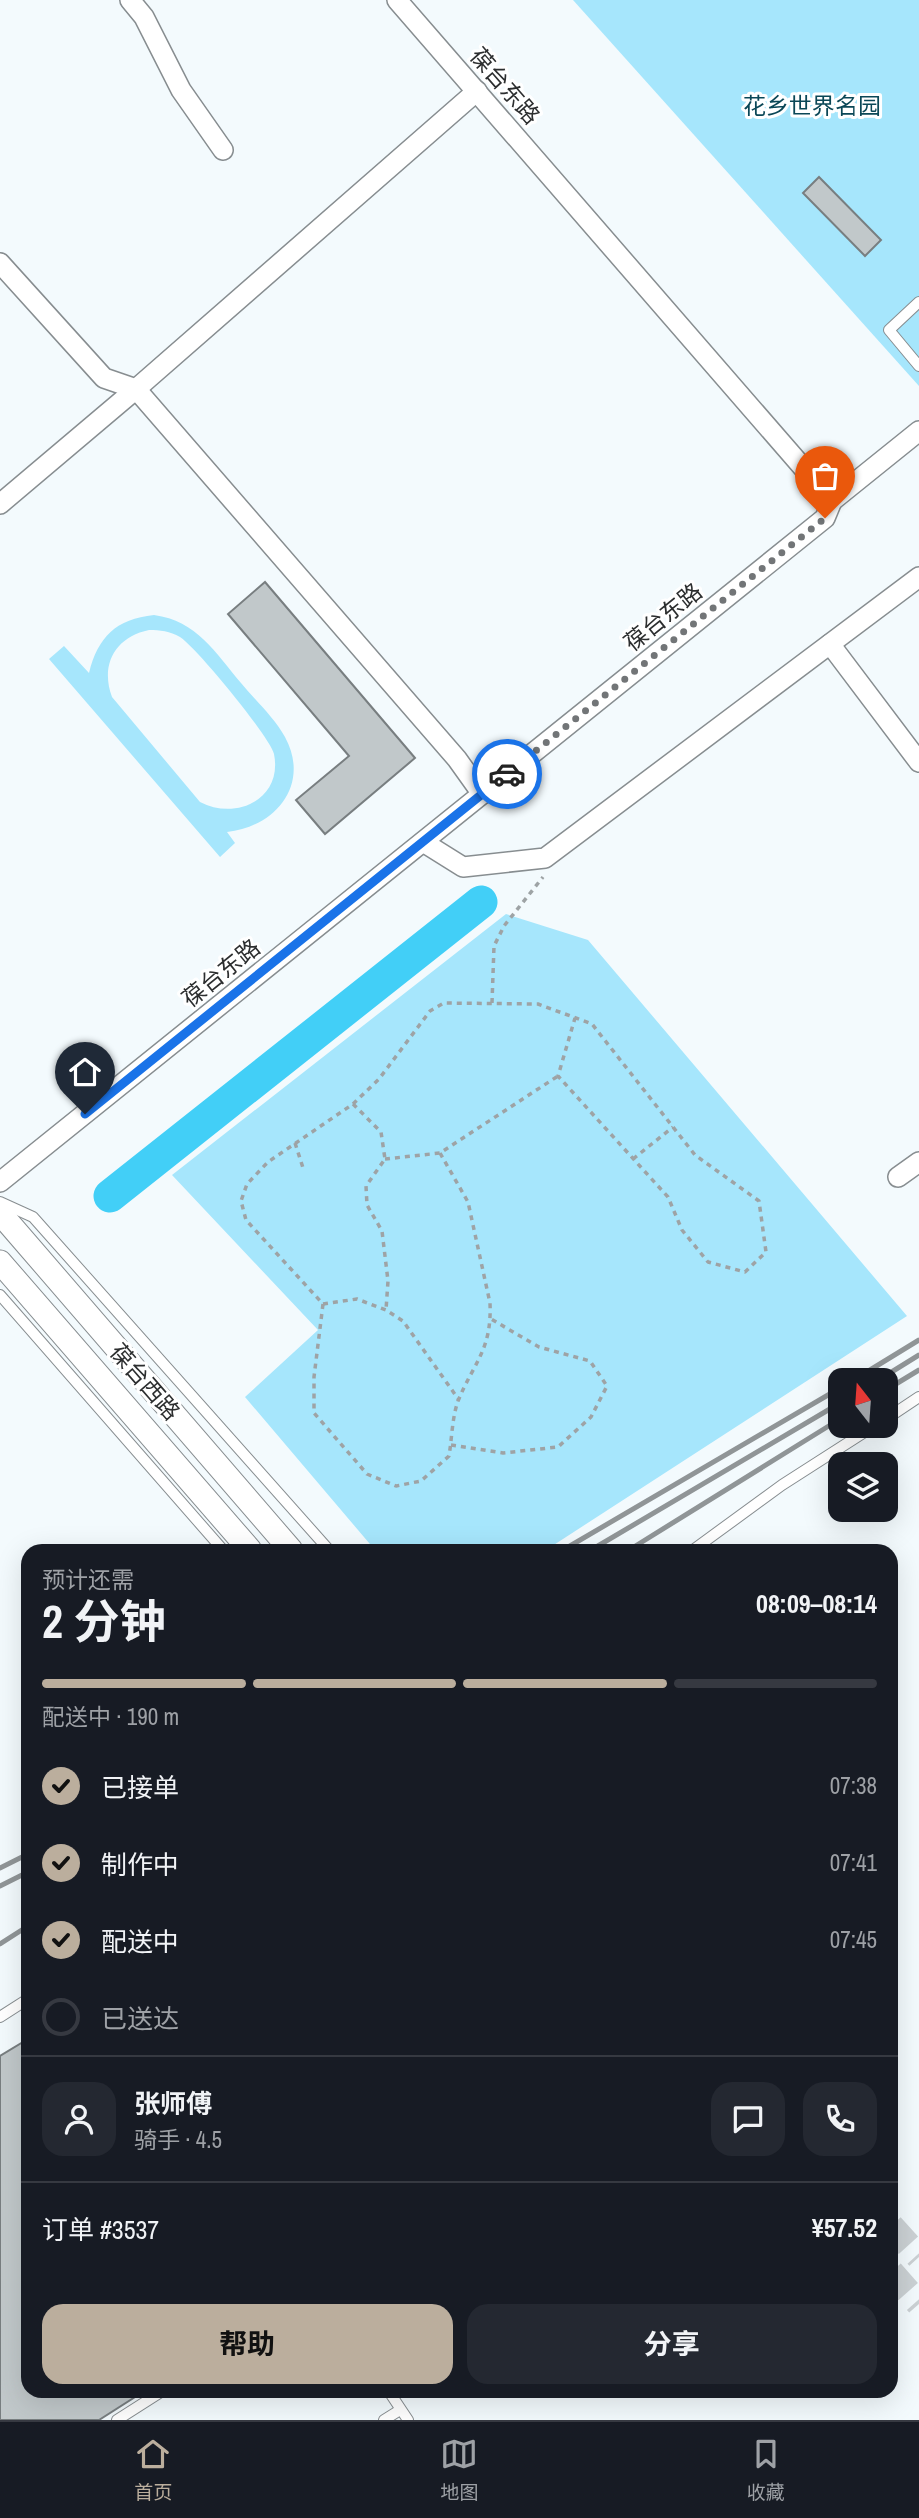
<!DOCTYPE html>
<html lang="zh">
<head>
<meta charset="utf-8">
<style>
	body { margin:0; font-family:"Archivo Narrow","Noto Sans SC",sans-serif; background:#242831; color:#f1f3f6; height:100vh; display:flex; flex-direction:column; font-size:26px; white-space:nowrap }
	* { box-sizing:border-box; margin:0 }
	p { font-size:23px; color:#9ea1a6 }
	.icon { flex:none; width:38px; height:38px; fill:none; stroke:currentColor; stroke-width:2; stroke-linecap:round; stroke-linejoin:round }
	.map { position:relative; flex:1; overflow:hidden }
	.panel { position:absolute; left:21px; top:1544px; width:877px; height:854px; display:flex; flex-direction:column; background:#171b24; border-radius:21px; box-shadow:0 7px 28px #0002 }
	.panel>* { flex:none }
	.needle { width:46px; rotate:343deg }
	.buttons { position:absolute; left:828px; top:1368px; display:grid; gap:14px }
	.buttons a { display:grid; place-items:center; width:70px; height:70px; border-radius:14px; background:#171b24; box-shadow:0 7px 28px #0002; font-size:35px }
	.pin { position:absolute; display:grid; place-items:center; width:60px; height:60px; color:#fff; margin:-72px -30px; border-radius:50% 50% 50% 0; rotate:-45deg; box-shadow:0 0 7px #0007 }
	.pin .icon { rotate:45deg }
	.courier { position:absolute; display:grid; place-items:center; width:70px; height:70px; margin:-35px; border:5px solid #1a73e8; border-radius:50%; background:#fff; color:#222; box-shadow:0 2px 9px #0007 }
	.head em { font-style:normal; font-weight:700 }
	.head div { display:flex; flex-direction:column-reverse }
	.head { display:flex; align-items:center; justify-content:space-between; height:119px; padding:0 21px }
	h1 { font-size:46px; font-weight:700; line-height:52px }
	.bar { display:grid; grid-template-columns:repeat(4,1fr); gap:10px 7px; align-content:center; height:84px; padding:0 21px }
	.bar i { height:9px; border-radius:5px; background:#363941 }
	.bar .selected { background:#bbae9d }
	.bar p { grid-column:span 4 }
	.line { display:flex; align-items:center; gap:18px; padding:0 21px; border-top:2px solid #363941 }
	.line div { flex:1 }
	.round { display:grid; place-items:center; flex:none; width:74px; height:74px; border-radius:21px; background:#242831 }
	ol { padding:0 21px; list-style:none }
	li { display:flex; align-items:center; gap:21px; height:77px }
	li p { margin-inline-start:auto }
	li .icon { padding:7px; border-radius:50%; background:#bbae9d; color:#111; stroke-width:4 }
	li:last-child { color:#9ea1a6 }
	li i { width:38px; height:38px; border:4px solid #363941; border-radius:50% }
	.action { display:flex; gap:14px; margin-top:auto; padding:14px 21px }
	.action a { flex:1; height:80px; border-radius:21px; background:#bbae9d; color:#111; font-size:28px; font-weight:700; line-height:80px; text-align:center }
	.action a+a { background:#242831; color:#f1f3f6 }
	.tabs { display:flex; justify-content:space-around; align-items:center; height:98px; border-top:2px solid #363941; background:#171b24; font-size:19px; color:#9ea1a6 }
	.tabs a { display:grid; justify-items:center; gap:4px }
	.tabs .selected { color:#bbae9d }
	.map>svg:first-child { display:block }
	.green { fill:#a6e6fc; fill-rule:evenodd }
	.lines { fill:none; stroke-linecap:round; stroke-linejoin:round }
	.river { stroke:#42cff7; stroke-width:33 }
	.building { fill:#c1c8ca; stroke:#787e80; stroke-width:2 }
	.secondary-tunnel { stroke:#cbd1d4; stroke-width:26; stroke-dasharray:26 13; stroke-linecap:butt }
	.service-casing { stroke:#878d90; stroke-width:12 }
	.minor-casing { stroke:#878d90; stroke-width:22 }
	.tertiary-casing { stroke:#878d90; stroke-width:25 }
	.path { stroke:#9ea3a5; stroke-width:3.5; stroke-dasharray:5 5; stroke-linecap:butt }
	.service { stroke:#fff; stroke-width:10 }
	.minor { stroke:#fff; stroke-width:19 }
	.tertiary { stroke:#fff; stroke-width:23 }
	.rail { stroke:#909597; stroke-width:5 }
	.done { stroke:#727577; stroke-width:7; stroke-dasharray:0 12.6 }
	.route { stroke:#1a73e8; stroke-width:9 }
	.labels { text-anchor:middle; stroke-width:6; stroke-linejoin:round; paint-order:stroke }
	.street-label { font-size:23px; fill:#2c2e2f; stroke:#fff }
	.park-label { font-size:23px; fill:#0a4757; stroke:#fff }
</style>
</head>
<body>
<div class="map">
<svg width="919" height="2420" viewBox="0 0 919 2420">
	<rect width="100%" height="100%" fill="#f3fafd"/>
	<g class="green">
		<path d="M 573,0 L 919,0 L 919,386 Z"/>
		<path d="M 154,615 C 197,621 215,652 241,683 C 255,700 274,717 285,737 C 311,785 275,827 227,832 L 235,843 L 220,857 L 49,659 L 64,646 L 89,673 C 98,637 116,619 154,615 ZM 149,630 C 160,630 170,631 180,637 C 196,647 270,737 274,754 C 283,799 236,821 200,802 L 112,697 C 100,665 115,637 149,630 Z"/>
		<path d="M 506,914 L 588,940 L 907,1316 L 546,1550 L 375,1550 L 245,1397 L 318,1330 L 172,1175 Z"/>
	</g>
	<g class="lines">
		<path class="river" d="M 110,1196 L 481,902"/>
	</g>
	<g class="building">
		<path d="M 819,177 L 881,240 L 865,256 L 803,193 Z"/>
		<path d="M 265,582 L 415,758 L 325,834 L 296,800 L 349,756 L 228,614 Z"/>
		<path d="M 28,2039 L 28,2390 L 146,2390 L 99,2420 L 0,2420 L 0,2056 Z"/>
	</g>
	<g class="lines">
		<g class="secondary-tunnel">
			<path d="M 891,2226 L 919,2257"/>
			<path d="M 891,2272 L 919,2304"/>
		</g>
		<defs>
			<g id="service">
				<path d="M 919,302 L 889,330 L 919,366"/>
				<path d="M 0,1202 L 33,1217 L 329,1550"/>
				<path d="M 0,1295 L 223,1550"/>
				<path d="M 886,1419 L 919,1397"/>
				<path d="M 693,1550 L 782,1485 L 874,1426"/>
				<path d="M 0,2017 L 28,1999"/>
				<path d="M 388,2390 L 408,2420"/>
				<path d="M 117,2420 L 164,2390"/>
				<path d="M 384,2420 L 400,2410"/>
			</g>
			<g id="minor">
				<path d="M 130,0 L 144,17 L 181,90 L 223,150"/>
				<path d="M 0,263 L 104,378 L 136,389 L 477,91"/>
				<path d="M 832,501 L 919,431"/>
				<path d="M 0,504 L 136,389 L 457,759 L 482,794"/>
				<path d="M 830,644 L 919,762"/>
				<path d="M 423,842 L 463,867 L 545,858 L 919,577"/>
				<path d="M 898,1177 L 919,1162"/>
				<path d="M 0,1182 L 825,518 L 832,501 L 397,0"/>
			</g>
			<g id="tertiary">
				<path d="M 0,1213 L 291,1550"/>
				<path d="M 0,1262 L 250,1550"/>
			</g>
		</defs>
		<use href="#service" class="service-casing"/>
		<use href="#minor" class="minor-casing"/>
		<use href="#tertiary" class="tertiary-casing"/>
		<g class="path">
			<path d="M 492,1003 L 494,946 L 504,926 L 543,877"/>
			<path d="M 353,1104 L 381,1132 L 385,1159 L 366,1186 L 367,1205 L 382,1231 L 388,1281 L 386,1310"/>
			<path d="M 295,1143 L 304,1171"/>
			<path d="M 440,1153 L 468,1202 L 490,1303 C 492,1350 474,1362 458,1401 C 452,1418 452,1438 449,1456 L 421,1481 L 396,1486 L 367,1474 L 314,1413 L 314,1377 L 323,1304 L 246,1220 L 241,1201 L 247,1184 L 268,1162 L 353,1104 L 379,1079 L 430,1011 L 444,1003 L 538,1004 L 592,1024 L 695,1155 L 759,1201 L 766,1252 L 745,1272 L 708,1262 L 682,1230 L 668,1197 L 558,1076 L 575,1018"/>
			<path d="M 385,1159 L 440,1153 L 558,1076"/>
			<path d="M 633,1159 L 673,1127"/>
			<path d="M 323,1304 L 357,1299 L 386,1310 L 403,1321 L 459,1400"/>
			<path d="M 451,1445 L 503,1453 L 558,1447 L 591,1417 L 607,1386 L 590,1361 L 539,1347 L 491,1319"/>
		</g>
		<use href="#service" class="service"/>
		<use href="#minor" class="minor"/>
		<use href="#tertiary" class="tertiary"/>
		<g class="rail">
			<path d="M 852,1381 L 919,1340"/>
			<path d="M 877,1381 L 919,1355"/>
			<path d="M 886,1390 L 919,1370"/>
			<path d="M 563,1550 L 840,1388"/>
			<path d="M 591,1550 L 840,1403"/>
			<path d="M 629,1550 L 840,1419"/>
			<path d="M 0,1868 L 28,1854"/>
			<path d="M 0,1886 L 28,1872"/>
			<path d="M 0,1944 L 28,1926"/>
		</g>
	</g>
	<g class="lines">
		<path class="done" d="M 507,774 L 825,518"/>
		<path class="route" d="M 85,1114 L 507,774"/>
	</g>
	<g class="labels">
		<g class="street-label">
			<text transform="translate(505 86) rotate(49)" y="8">葆台东路</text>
			<text transform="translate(663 617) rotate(-39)" y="8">葆台东路</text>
			<text transform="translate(221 973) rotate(-39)" y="8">葆台东路</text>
			<text transform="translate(145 1382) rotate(49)" y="8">葆台西路</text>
		</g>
		<g class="park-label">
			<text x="812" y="114">花乡世界名园</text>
		</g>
	</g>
</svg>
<div class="buttons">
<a><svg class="needle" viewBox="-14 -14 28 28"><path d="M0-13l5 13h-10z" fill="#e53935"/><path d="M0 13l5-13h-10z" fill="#9ea1a6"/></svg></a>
<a><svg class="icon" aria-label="layers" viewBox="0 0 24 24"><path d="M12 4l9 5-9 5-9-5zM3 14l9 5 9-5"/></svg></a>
</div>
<div class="pin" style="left:825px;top:518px;background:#ea580c"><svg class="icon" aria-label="bag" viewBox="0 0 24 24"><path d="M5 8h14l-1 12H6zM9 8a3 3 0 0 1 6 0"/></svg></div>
<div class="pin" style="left:85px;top:1114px;background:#1f2937"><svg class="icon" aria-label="home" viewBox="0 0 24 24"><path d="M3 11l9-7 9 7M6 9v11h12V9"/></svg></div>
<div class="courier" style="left:507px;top:774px"><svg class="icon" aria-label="car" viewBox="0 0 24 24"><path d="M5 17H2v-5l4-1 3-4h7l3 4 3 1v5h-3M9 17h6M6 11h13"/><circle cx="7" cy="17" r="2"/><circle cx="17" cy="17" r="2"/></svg></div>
<section class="panel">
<div class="head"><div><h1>2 分钟</h1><p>预计还需</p></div><em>08:09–08:14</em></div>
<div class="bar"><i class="selected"></i><i class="selected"></i><i class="selected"></i><i></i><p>配送中 · 190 m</p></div>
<ol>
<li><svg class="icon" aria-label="check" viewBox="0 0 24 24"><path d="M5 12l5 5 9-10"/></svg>已接单<p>07:38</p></li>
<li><svg class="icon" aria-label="check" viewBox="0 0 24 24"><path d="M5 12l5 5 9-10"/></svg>制作中<p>07:41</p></li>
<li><svg class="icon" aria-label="check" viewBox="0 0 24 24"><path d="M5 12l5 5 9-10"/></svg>配送中<p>07:45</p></li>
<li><i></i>已送达</li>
</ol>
<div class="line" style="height:126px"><a class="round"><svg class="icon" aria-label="person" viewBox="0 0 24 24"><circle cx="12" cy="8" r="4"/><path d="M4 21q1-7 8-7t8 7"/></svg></a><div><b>张师傅</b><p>骑手 · 4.5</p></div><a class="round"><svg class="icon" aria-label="chat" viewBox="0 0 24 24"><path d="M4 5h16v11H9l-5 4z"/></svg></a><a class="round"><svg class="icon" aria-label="phone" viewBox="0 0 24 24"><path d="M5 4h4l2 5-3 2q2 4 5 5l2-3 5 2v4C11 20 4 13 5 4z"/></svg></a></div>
<div class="line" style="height:91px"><div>订单 #3537</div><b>¥57.52</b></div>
<div class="action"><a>帮助</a><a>分享</a></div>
</section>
</div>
<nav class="tabs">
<a class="selected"><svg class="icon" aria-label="home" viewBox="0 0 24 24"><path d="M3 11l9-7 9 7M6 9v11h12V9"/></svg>首页</a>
<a><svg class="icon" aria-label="map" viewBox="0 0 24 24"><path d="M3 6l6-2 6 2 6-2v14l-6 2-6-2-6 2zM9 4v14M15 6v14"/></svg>地图</a>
<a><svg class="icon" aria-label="saved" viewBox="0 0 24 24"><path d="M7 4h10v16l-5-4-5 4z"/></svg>收藏</a>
</nav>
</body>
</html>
